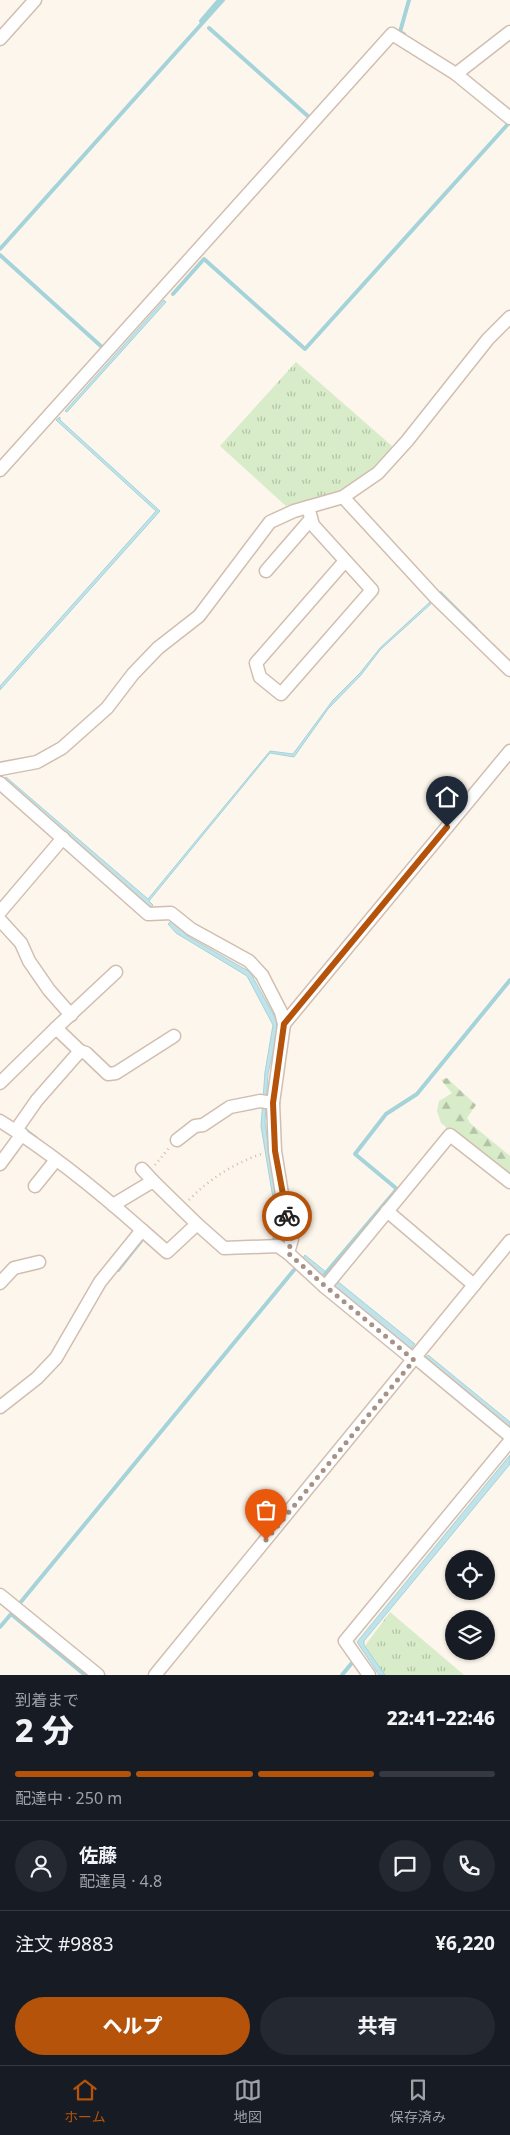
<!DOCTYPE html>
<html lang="ja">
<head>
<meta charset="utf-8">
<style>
	body { margin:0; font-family:"Noto Sans","Noto Sans JP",sans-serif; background:#242831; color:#f1f3f6; height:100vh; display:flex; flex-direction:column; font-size:19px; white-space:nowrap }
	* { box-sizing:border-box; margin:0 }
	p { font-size:16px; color:#9ea1a6 }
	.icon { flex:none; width:28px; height:28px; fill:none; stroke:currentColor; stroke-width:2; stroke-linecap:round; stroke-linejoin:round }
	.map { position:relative; height:1675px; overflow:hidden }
	.sheet { display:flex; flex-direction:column; background:#171b24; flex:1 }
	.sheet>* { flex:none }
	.tools { position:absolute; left:445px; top:1550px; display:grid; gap:10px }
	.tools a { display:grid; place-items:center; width:50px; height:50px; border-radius:50%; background:#171b24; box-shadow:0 1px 4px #0004; font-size:25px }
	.pin { position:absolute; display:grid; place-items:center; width:42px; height:42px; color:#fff; margin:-51px -21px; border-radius:50% 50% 50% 0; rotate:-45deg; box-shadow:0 0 5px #0007 }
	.pin .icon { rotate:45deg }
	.courier { position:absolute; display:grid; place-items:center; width:50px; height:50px; margin:-25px; border:4px solid #b45309; border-radius:50%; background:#fff; color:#222; box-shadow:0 1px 6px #0007 }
	.head em { font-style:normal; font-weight:800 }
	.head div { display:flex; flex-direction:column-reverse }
	.head { display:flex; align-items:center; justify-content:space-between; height:85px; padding:0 15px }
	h1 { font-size:32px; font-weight:800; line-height:38px }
	.bar { display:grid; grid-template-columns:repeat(4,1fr); gap:8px 5px; align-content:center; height:60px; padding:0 15px }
	.bar i { height:6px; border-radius:4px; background:#363941 }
	.bar .current { background:#b45309 }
	.bar p { grid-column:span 4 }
	.line { display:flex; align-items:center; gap:12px; padding:0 15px; border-top:1px solid #363941 }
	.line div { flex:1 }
	.round { display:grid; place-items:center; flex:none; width:52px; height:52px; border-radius:26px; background:#242831 }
	.primary-button { display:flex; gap:10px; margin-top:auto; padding:10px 15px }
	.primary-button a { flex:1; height:58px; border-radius:30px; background:#b45309; color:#fff; font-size:20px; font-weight:800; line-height:58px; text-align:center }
	.primary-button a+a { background:#242831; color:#f1f3f6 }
	.dock { display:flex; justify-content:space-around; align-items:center; height:70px; border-top:1px solid #363941; background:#171b24; font-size:14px; color:#9ea1a6 }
	.dock a { display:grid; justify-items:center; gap:2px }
	.dock .current { color:#b45309 }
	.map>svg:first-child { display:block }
	.grass { fill:url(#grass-tufts) }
	.forest { fill:url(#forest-firs) }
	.water { fill:#bfe3e8; stroke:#a5d3da }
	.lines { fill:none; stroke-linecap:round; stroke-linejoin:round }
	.stream { stroke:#a5d3da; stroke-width:4 }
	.minor-casing { stroke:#d1beb0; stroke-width:15 }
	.path { stroke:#d9b8a5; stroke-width:2.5; stroke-dasharray:1 4; stroke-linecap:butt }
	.minor { stroke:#fff; stroke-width:12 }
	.done { stroke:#a89285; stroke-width:5; stroke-dasharray:0 9 }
	.route { stroke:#b45309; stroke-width:6 }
</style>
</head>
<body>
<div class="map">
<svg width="510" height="1675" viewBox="0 0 510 1675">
	<defs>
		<pattern id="grass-tufts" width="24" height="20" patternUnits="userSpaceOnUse" patternTransform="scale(1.25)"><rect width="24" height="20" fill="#d8ecc9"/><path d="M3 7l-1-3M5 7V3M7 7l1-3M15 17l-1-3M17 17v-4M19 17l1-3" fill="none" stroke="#b4c2a5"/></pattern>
		<pattern id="forest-firs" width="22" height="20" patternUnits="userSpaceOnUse" patternTransform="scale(1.25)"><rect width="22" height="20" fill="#d8ecc9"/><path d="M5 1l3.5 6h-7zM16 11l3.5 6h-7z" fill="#b4c2a5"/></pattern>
	</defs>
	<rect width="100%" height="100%" fill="#fdf6ec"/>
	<g class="grass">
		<path d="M 296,362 L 392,446 L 378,466 L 348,489 L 286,506 L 220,446 Z"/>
		<path d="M 390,1612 L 464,1675 L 384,1675 L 364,1647 Z"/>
	</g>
	<path class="forest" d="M 447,1078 L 476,1105 L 467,1118 L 470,1123 L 510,1156 L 510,1177 L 441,1123 L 437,1111 L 439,1101 L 452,1093 L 441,1080 Z"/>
	<g class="water">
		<path d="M 164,300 L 166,302 L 67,412 L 65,411 Z"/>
		<path d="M 60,417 L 60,420 L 160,511 L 0,690 L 0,686 L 156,511 L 56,420 Z"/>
		<path d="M 431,601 L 433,602 L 380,650 L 361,675 L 328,709 L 294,757 L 270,753 L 149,901 L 153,905 L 151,908 L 4,780 L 6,777 L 148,899 L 270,751 L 293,754 L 333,700 L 360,673 L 380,648 Z"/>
		<path d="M 171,921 L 189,937 L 250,972 L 277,1021 L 277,1036 L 268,1073 L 265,1122 L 276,1196 L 286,1239 L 284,1243 L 280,1240 L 261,1126 L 265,1072 L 273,1025 L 247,976 L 176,933 L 168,924 Z"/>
		<path d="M 305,1255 L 415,1344 L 411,1349 L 302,1259 Z"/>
		<path d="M 428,1355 L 510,1422 L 510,1429 L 424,1359 Z"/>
		<path d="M 510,1455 L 510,1464 L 364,1641 L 364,1645 L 385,1675 L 379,1675 L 357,1642 Z"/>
	</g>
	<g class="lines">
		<g class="stream">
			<path d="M 201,21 L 219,0"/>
			<path d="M 209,28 L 310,118"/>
			<path d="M 404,34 L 400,32 L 409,0"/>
			<path d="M 0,249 L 223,0"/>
			<path d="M 0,255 L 103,348"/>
			<path d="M 173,294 L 204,259 L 305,349 L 508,124"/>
			<path d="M 440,593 L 476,629"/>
			<path d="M 24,1129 L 36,1138"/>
			<path d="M 274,1239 L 284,1239"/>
			<path d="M 118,1270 L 141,1241"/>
			<path d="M 325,1274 L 397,1189 L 355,1154 L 386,1114 L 417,1094 L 510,980"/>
			<path d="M 20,1603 L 294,1270"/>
			<path d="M 0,1627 L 11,1614 L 85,1675"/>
			<path d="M 342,1675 L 351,1664"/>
		</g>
		<defs>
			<g id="minor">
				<path d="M 0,39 L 35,0"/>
				<path d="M 456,74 L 510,32"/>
				<path d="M 0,470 L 392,34 L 456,74 L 510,118"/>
				<path d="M 343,497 L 435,597 L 510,670"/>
				<path d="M 308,507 L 313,525 L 372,590 L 281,694 L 260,677 L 256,663 L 345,561"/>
				<path d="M 266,571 L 311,519"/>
				<path d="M 0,769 L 37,762 L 62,748 L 107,708 L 133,674 L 158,648 L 199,616 L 270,522 L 294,511 L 343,497 L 378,473 L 407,441 L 488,339 L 510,317"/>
				<path d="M 0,783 L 148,914 L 171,913 L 191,929 L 249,961 L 262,975 L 281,1012 L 284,1024 L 273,1103 L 275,1151 L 282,1194 L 292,1239 L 288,1253"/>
				<path d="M 0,912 L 63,838"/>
				<path d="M 0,920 L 21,943 L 29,961 L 49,990 L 71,1015"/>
				<path d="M 284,1024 L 510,751"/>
				<path d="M 80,1051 L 56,1028 L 116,972"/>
				<path d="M 0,1083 L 56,1028"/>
				<path d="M 0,1121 C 50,1152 98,1191 142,1230"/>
				<path d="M 16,1130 L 37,1100 L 80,1051 L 86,1053 L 108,1074 L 116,1073 L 174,1036"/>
				<path d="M 177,1140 L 195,1126 L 203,1125 L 230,1107 L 260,1101 L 273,1103"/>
				<path d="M 0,1164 L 22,1134"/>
				<path d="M 142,1169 L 153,1181"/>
				<path d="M 35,1186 L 56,1160"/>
				<path d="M 113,1205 L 153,1181 L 197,1224"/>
				<path d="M 387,1211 L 474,1285"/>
				<path d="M 0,1283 L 14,1268 L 39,1262"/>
				<path d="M 325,1287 L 450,1135 L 510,1182"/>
				<path d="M 416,1358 L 510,1436"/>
				<path d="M 0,1407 L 37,1378 L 56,1358 L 100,1282 L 142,1230 L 167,1252 L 197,1224 L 224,1248 L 278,1246 L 288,1253 L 325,1287 L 414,1360"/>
				<path d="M 0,1595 L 98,1675"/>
				<path d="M 155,1675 L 510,1241"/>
				<path d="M 369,1675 L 345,1641 L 510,1441"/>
			</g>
		</defs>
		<use href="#minor" class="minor-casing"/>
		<g class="path">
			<path d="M 155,1165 L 169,1148"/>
			<path d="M 189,1200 C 210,1178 235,1163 264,1153"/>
		</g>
		<use href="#minor" class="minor"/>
	</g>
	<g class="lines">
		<path class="done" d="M 266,1540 L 414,1360 L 325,1286 L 288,1253 L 292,1239 L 287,1216"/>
		<path class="route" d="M 287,1216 L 275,1151 L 273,1103 L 284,1024 L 447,827"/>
	</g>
</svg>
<div class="tools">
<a><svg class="icon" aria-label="locate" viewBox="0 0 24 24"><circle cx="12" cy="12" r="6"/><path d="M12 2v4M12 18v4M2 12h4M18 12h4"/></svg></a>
<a><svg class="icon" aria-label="layers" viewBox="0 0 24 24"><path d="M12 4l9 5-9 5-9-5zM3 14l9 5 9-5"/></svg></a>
</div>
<div class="pin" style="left:266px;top:1540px;background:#ea580c"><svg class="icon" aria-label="bag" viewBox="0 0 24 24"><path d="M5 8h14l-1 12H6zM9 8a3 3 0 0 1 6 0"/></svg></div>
<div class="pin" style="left:447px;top:827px;background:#1f2937"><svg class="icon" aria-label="home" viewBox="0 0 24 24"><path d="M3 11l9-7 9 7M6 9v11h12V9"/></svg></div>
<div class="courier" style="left:287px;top:1216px"><svg class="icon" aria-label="bike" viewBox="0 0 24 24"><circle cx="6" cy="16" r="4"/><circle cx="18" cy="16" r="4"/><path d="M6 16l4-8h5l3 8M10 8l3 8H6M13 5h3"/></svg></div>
</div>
<section class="sheet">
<div class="head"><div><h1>2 分</h1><p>到着まで</p></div><em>22:41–22:46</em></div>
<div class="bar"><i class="current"></i><i class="current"></i><i class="current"></i><i></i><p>配達中 · 250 m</p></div>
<div class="line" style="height:90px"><a class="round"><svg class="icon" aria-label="person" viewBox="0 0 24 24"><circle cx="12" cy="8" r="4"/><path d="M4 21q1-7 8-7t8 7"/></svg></a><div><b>佐藤</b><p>配達員 · 4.8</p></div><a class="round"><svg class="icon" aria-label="chat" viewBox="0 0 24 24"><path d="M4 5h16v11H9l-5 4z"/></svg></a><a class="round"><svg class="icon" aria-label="phone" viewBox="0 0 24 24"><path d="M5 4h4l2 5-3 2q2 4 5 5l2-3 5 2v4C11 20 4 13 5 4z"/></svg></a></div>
<div class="line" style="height:65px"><div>注文 #9883</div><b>¥6,220</b></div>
<div class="primary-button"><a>ヘルプ</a><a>共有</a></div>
</section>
<nav class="dock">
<a class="current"><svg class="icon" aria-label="home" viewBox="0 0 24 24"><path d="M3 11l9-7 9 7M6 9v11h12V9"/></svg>ホーム</a>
<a><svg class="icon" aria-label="map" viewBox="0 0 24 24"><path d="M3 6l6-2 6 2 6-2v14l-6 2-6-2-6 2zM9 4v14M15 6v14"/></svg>地図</a>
<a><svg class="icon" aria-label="saved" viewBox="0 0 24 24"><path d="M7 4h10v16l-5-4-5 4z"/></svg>保存済み</a>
</nav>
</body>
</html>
